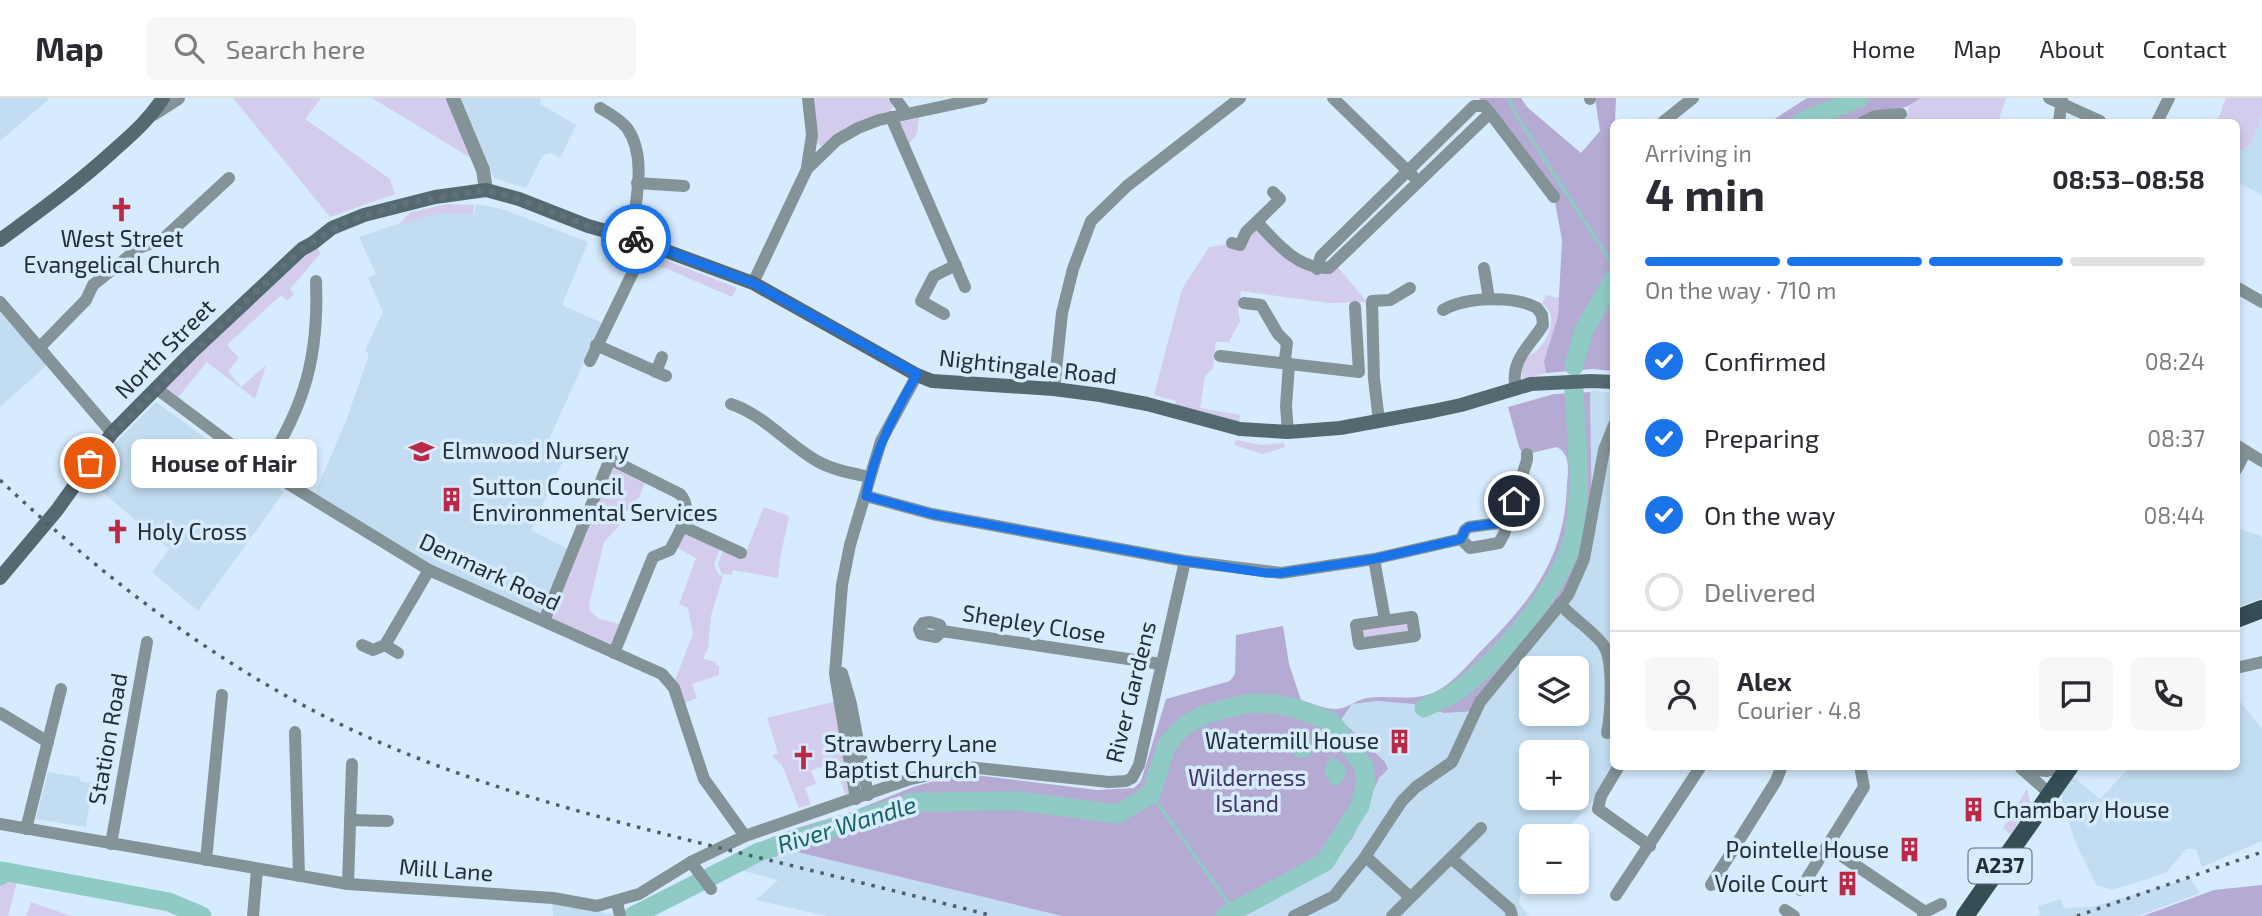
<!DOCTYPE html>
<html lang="en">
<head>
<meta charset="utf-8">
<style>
	body { margin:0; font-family:"Exo 2",sans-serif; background:#f7f7f7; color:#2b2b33; height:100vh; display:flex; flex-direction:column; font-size:26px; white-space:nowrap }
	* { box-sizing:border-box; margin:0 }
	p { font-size:23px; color:#7c7c81 }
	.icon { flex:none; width:38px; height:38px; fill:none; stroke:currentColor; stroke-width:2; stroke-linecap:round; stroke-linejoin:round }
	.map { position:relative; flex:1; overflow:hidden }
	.panel { position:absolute; left:1610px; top:21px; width:630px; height:651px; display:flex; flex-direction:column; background:#fff; border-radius:10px; box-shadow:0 4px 10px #0003 }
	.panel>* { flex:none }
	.tools { position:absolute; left:1519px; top:558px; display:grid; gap:14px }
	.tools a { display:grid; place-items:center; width:70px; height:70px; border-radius:10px; background:#fff; box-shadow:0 4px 10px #0003; font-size:35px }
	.pin { position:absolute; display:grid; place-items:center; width:60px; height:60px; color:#fff; margin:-30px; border:4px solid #fff; border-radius:50%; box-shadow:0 2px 7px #0007 }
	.courier { position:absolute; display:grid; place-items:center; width:70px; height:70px; margin:-35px; border:5px solid #1a73e8; border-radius:50%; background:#fff; color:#222; box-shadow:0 2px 9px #0007 }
	.bubble { position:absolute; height:49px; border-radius:10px; background:#fff; box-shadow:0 4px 10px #0003; font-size:23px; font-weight:700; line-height:49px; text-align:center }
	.head em { font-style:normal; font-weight:700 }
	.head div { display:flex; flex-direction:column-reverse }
	.head { display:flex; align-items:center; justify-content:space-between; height:119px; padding:0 35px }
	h1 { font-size:46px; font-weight:700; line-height:52px }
	.bar { display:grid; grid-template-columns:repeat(4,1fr); gap:10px 7px; align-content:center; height:84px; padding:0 35px }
	.bar i { height:9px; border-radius:5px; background:#e1e1e2 }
	.bar .current { background:#1a73e8 }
	.bar p { grid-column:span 4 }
	.line { display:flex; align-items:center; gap:18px; padding:0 35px; border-top:2px solid #e1e1e2 }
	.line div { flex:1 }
	.round { display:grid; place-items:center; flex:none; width:74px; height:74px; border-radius:10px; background:#f7f7f7 }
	ol { padding:0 35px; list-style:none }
	li { display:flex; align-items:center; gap:21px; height:77px }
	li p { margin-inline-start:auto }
	li .icon { padding:7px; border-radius:50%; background:#1a73e8; color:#fff; stroke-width:4 }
	li:last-child { color:#7c7c81 }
	li i { width:38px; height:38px; border:4px solid #e1e1e2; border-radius:50% }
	header { display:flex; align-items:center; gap:42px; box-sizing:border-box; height:98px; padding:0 35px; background:#fff; border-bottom:2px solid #e1e1e2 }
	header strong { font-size:33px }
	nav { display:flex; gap:38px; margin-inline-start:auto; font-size:24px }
	.search { width:490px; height:63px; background:#f7f7f7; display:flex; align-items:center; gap:18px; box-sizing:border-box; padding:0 24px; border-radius:10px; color:#7c7c81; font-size:26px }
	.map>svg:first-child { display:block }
	.built { fill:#c2ddf1; fill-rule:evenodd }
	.green { fill:#d3ccec }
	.forest { fill:#b4aad4 }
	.water { fill:#90cac5 }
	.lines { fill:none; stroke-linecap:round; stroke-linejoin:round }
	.stream { stroke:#90cac5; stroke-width:3.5 }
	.river { stroke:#90cac5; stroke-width:19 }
	.minor { stroke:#849397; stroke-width:12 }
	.tertiary { stroke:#849397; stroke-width:14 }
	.secondary { stroke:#546a70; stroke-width:14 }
	.primary { stroke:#334e55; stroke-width:18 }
	.rail { stroke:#505d67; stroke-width:3.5; stroke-dasharray:3.5 7; stroke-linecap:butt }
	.done { stroke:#62707c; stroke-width:7; stroke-dasharray:0 12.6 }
	.route { stroke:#1a73e8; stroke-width:9 }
	.labels { text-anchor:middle; stroke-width:7; stroke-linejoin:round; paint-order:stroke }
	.shield { fill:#d6ebfd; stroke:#596772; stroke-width:2 }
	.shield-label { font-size:21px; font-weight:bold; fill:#242e36 }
	.poi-label { font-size:23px; fill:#242e36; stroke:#d6ebfd; text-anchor:start }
	.street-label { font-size:23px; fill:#242e36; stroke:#d6ebfd }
	.park-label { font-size:23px; fill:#443469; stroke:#d6ebfd }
	.water-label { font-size:24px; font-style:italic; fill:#166460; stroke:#d6ebfd }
</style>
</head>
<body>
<header>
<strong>Map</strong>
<div class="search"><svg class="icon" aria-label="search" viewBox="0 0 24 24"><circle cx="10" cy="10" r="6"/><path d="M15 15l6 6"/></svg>Search here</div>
<nav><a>Home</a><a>Map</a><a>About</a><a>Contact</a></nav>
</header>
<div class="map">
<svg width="2262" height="818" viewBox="0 0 2262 818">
	<rect width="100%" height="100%" fill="#d6ebfd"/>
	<g class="built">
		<path d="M 0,0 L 50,0 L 0,43 Z"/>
		<path d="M 461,0 L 539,0 L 541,1 L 540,6 L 576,27 L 560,60 L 550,55 L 543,57 L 526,90 L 494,80 Z"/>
		<path d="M 2262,16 L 2262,97 L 2237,84 L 2236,54 L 2250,47 Z"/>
		<path d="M 476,106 L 502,111 L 588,144 L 562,207 L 602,225 L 549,341 L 568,352 L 531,432 L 570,452 L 542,518 L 427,467 L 314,398 L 346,323 L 369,257 L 365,252 L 383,214 L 368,180 L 376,176 L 359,139 L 391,128 L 440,116 L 474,116 Z"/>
		<path d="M 0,214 L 47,267 L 0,309 Z"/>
		<path d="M 1593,292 L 1613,295 L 1612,682 L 1561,738 L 1531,738 L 1531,772 L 1522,782 L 1519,805 L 1529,818 L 1228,818 L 1326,773 L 1353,739 L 1385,664 L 1341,622 L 1352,606 L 1377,603 L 1413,606 L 1444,615 L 1592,422 L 1590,294 ZM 1531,570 L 1577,570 L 1577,616 L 1531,616 ZM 1531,654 L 1577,654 L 1577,700 L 1531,700 Z"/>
		<path d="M 156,304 L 252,374 L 284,394 L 198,513 L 152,474 L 169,451 L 93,386 L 89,378 L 112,348 Z"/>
		<path d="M 2237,430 L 2261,438 L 2262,441 L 2262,500 L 2237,509 Z"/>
		<path d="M 2237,600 L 2262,631 L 2262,743 L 2202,769 L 2196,751 L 2186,751 L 2166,775 L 2112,792 L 2096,787 L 2075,743 L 2062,703 L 2062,694 L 2072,678 L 2100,701 L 2130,669 L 2236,668 Z"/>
		<path d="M 48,674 L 80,679 L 80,683 L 99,687 L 95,699 L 91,698 L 86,729 L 36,721 Z"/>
		<path d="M 760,745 L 1062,818 L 826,818 L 756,802 L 778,782 L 744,773 Z"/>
		<path d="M 2190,780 L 2200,795 L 2138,818 L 2036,818 L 2040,816 L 2038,808 L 2061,801 L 2064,810 L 2091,809 Z"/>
		<path d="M 552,806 L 612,816 L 612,818 L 553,818 Z"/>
	</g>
	<g class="green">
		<path d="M 233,0 L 321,0 L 305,21 L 390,81 L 395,96 L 330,119 Z"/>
		<path d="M 372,0 L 446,0 L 449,3 L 471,60 Z"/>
		<path d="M 813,0 L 886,0 L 892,5 L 893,9 L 891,12 L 846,30 L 821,48 L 816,44 Z"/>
		<path d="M 1921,0 L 2006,0 L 1998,24 L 1906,24 L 1909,6 Z"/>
		<path d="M 2226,0 L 2262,0 L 2262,16 L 2250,47 L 2237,54 L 2236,24 L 2217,24 Z"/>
		<path d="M 919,20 L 917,36 L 908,47 L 899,24 Z"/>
		<path d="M 448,106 L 474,107 L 473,116 L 440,116 L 398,127 L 411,114 Z"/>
		<path d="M 1257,127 L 1291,161 L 1337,168 L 1367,204 L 1329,205 L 1241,193 L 1238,213 L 1240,223 L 1229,244 L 1216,244 L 1213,270 L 1205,278 L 1200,310 L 1240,317 L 1239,325 L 1175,307 L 1176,303 L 1154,297 L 1182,191 L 1209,149 L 1232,146 Z"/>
		<path d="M 313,146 L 321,155 L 290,191 L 294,196 L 287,203 L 281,197 L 227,247 L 239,260 L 228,273 L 241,289 L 266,267 L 255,301 L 207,264 L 175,303 L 157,291 Z"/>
		<path d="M 655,158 L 737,190 L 732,199 L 665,170 L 647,168 Z"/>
		<path d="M 1546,197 L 1559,200 L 1558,218 L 1544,263 L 1546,275 L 1523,281 C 1521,275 1521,270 1524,264 C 1527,258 1531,257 1536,253 C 1550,241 1559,216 1542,206 Z"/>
		<path d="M 1237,342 L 1261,347 L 1284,345 L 1285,349 L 1263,356 L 1237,348 L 1234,346 Z"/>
		<path d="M 612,364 L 646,381 L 640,398 L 624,416 L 618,429 L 604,444 L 589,507 L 590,513 L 599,521 L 623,527 L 613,552 L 547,522 Z"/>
		<path d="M 764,409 L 789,418 L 780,461 L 778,480 L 733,472 L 732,477 L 722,476 L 718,466 L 724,449 L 747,451 Z"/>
		<path d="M 683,430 L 721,448 L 714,467 L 719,477 L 723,478 L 711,518 L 708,549 L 703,561 L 716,564 L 716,567 L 719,568 L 719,577 L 692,586 L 697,600 L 681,607 L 675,582 L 693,536 L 688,510 L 679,506 L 696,460 L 674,448 Z"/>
		<path d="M 1406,523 L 1410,533 L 1363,540 L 1362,531 Z"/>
		<path d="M 837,603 L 853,694 L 845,696 L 834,664 L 811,673 L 816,686 L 805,690 L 811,706 L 799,710 L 782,667 L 772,658 L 778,655 L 767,620 Z"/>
		<path d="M 2027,691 L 2030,705 L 2011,737 L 2003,730 Z"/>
		<path d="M 0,767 L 21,769 L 8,818 L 0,818 Z"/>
		<path d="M 31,804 L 71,818 L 26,818 Z"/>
	</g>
	<g class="forest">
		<path d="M 1479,0 L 1521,0 L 1527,9 L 1581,55 L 1600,33 L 1595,0 L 1616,0 L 1615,24 L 1614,24 L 1613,273 L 1593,271 L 1546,275 L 1544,263 L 1558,218 L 1562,142 L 1554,99 Z"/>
		<path d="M 1807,0 L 1921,0 L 1906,9 L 1878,13 L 1857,24 L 1770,24 Z"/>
		<path d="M 1590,294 L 1592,422 L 1568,497 L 1475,613 L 1444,615 L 1413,606 L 1377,603 L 1352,606 L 1341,622 L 1385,664 L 1388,671 L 1379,680 L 1353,739 L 1326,773 L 1228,818 L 1062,818 L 760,745 L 781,735 L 851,714 L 913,689 L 945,680 L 975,677 L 1097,692 L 1134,690 L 1141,683 L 1166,601 L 1230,583 L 1235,576 L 1236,537 L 1283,528 L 1289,566 L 1301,602 C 1312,605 1326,612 1337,611 C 1348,610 1356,602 1367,600 C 1387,597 1411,603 1430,596 C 1448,590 1466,569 1479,555 C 1530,504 1565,462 1567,386 C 1568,372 1571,357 1557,349 L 1527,356 L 1520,352 L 1508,309 L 1554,296 Z"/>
		<path d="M 2262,787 L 2262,818 L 2143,818 L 2214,792 Z"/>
	</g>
	<g class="water">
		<circle cx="1302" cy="649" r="11"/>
		<path d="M 1335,660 L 1345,669 L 1345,678 L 1337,689 L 1330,685 L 1324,674 L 1328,662 Z"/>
	</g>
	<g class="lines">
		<g class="stream">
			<path d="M 1508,0 L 1518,20 L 1614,169"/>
			<path d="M 1151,696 L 1234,813"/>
			<path d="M 0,773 L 2,773"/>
		</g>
		<g class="river">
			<path d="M 1801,24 L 1859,0"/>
			<path d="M 1574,268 L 1584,232 L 1614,180"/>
			<path d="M 1424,610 C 1433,605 1444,602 1453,596 C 1497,566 1563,488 1574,436 C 1583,389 1576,338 1574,291"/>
			<path d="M 0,778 L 2,773 L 169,804 L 202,818"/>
			<path d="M 633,818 L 759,754 L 913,704 L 1018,703 L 1118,716 L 1151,696 L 1167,646 L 1185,627 L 1206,616 L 1249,605 L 1275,606 L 1295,610 L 1332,624 L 1364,669 L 1366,684 L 1360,708 L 1325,764 L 1225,818"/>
		</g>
		<g class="minor">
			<path d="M 895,0 L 906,15"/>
			<path d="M 1333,0 L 1413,78"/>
			<path d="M 1590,0 L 1590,1"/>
			<path d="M 2049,0 L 2100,23"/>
			<path d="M 600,10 C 610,16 620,21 627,30 C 648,59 635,106 631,140"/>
			<path d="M 891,19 L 965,189"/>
			<path d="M 1663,24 L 1693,0"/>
			<path d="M 1863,24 L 1876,18 L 1901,16"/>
			<path d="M 2059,24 L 2062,0"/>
			<path d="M 2157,24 L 2169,0"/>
			<path d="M 807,69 L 812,37 L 808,0"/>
			<path d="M 637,85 L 684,88"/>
			<path d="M 1257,124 C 1276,145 1299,172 1329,170 L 1490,15"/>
			<path d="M 1232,145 L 1240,147 L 1246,134 L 1280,101 L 1273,94"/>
			<path d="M 1484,170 L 1489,201"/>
			<path d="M 1317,171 L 1321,158 L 1474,8 L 1484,8 L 1490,15 L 1554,99"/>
			<path d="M 753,185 L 807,71 L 837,42 L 858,30 L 879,22 L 982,0"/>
			<path d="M 2236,189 L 2262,204"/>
			<path d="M 0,204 L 112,335"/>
			<path d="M 1244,205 L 1261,207 L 1278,236 L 1287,245 L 1285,261 L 1289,266 L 1286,308 L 1288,334"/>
			<path d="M 1443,212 C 1465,199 1514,197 1537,210 L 1542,217 L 1543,227 C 1530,248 1509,263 1516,291"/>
			<path d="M 944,216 L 921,203 L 934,178 L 956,167"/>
			<path d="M 596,247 L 666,278"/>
			<path d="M 39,250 L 86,202 L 93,187 L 139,150 L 163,141 L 229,80"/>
			<path d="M 1220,258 L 1359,274 L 1355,209"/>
			<path d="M 590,263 L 647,145"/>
			<path d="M 656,274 L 662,259"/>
			<path d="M 157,291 L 264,371 L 429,472 L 662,576 L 674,590 L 704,681 L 745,738"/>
			<path d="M 1054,291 L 1062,215 L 1073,171 L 1091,123 L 1127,88 L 1240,0"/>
			<path d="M 731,306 C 764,317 786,345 817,363 C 833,372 851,375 869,379"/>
			<path d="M 1379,323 L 1374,281 L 1372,203 L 1390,202 L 1410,190"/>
			<path d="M 2236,347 L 2262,363"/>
			<path d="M 264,371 C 305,308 319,258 316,183"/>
			<path d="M 2236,372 L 2246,353"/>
			<path d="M 866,398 L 932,416 L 1185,463 L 1281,475 L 1374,461 L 1461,441"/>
			<path d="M 682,428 L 741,455"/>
			<path d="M 1461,441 L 1470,450 L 1499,445 L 1504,436 L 1527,362 L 1527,356"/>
			<path d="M 1461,441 L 1465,432 L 1469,429 L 1507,424"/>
			<path d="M 1374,461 L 1385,522"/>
			<path d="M 1560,506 C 1571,519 1596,535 1604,548 C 1614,564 1611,616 1607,635"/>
			<path d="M 1412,519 L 1415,538 L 1359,546 L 1356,527 Z"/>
			<path d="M 544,523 L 610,361 L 680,396 C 695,412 678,436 670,452 L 653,459 L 614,555"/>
			<path d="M 942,533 L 940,527 L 930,524 L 923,525 L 919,531 L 921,536 L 936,539 L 942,533 L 1161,566"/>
			<path d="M 362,547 L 373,552 L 385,547 L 429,472"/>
			<path d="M 385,547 L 398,555"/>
			<path d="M 2236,570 L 2262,564"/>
			<path d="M 842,575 L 851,606 L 868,697"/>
			<path d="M 0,615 L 48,644"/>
			<path d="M 295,634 L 299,778"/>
			<path d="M 1619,668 L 1601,698 L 1598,711 L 1650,748"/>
			<path d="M 2021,670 L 2049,695"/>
			<path d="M 2022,671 L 2047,673 L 2066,668"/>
			<path d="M 856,701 L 835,576 L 842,487 L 850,447 L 881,343 L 917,277"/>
			<path d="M 350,722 L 388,723"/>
			<path d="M 0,726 L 348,786 L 553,800 L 597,808 L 639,796 L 691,764 L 745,738 L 910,681 L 968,669 L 1109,684 L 1126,683 L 1132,680 L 1139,667 L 1185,463"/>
			<path d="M 26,731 L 61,591"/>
			<path d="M 111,746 L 147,544"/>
			<path d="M 1827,748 L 1925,814 L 1923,818"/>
			<path d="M 1366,759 L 1410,799"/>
			<path d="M 1451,760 L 1510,811 L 1512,818"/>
			<path d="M 206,762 L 222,597"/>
			<path d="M 691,764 L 711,791"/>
			<path d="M 348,786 L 352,666"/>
			<path d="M 1711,787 L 1776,683 L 1782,668"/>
			<path d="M 1800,792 L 1864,689 L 1860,668"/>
			<path d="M 1616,797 L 1701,668"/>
			<path d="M 617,804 L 620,818"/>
			<path d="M 1785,812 L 1794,818"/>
			<path d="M 1925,814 L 1941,806"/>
			<path d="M 253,818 L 257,772"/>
			<path d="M 1294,818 L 1334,798 L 1363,762 L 1402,703 L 1416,689 L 1452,664 L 1480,604 L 1568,497 L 1584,461 L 1604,352 L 1614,327"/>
			<path d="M 1392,818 L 1481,730"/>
		</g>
		<g class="tertiary">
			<path d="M 453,0 L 483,72 L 486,92"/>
			<path d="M 153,16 L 178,0"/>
		</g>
		<g class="secondary">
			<path d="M 0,142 C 38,114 76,87 111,55 C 130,38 149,22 163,0"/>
			<path d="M 0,480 L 57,412 L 112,335 L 191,255 L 302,151 L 313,145 L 332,130 L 364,117 L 435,99 L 486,92 L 519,101 L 588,128 L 631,140 L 753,185 L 917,277 L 932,283 L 1054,291 L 1100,297 L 1147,306 L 1240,331 L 1288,334 L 1340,330 L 1433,313 L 1461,307 L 1531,286 L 1591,283 L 1614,284"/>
		</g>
		<g class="primary">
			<path d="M 2236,521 L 2262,511"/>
			<path d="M 1965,818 L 2070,668"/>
		</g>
		<g class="rail">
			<path d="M 0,382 C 108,484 226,574 361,636 C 468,685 578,714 692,743 C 792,768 893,792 993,818"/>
			<path d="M 2077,818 L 2262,754"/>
		</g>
	</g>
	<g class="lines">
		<path class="done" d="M 90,365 L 112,335 L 241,208 L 302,151 L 345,124 L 402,106 L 486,92 L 519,101 L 588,128 L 636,141"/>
		<path class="route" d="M 636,141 L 753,185 L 917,276 C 895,315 874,353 866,398 L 932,416 L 1185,463 L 1266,475 L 1281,475 L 1374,461 L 1461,441 L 1465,432 L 1469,429 L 1507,424 L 1514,403"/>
	</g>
	<defs>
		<symbol id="church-bare" viewBox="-9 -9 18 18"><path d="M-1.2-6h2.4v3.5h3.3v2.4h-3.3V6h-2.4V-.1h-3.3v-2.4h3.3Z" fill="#ba2945" stroke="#d6ebfd" stroke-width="2.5" paint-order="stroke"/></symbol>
		<symbol id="school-bare" viewBox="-9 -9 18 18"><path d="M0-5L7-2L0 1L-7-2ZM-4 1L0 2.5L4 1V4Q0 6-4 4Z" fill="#ba2945" stroke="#d6ebfd" stroke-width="2.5" paint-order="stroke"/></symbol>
		<symbol id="building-bare" viewBox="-9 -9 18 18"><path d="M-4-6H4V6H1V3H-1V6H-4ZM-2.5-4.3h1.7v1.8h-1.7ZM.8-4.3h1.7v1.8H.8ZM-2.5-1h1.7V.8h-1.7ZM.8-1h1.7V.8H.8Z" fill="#ba2945" stroke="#d6ebfd" stroke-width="2.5" paint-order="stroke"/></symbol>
	</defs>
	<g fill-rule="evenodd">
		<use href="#church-bare" x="104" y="94" width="35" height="35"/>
		<use href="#school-bare" x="404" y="336" width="35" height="35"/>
		<use href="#building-bare" x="434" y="384" width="35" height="35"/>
		<use href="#church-bare" x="100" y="416" width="35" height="35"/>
		<use href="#building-bare" x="1382" y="626" width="35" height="35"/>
		<use href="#church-bare" x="786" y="642" width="35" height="35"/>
		<use href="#building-bare" x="1956" y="694" width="35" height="35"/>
		<use href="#building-bare" x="1892" y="734" width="35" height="35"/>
		<use href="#building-bare" x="1830" y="768" width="35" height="35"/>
	</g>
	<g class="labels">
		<rect class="shield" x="1968.5" y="750.5" width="63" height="35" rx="5"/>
		<g class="shield-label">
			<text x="2000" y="775">A237</text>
		</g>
		<g class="poi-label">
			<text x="122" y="149" text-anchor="middle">West Street<tspan x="122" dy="26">Evangelical Church</tspan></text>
			<text x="442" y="361">Elmwood Nursery</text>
			<text x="472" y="397">Sutton Council<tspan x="472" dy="26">Environmental Services</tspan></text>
			<text x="137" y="442">Holy Cross</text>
			<text x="1379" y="651" text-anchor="end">Watermill House</text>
			<text x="824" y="654">Strawberry Lane<tspan x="824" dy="26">Baptist Church</tspan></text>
			<text x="1993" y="720">Chambary House</text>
			<text x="1889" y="760" text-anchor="end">Pointelle House</text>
			<text x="1828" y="794" text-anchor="end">Voile Court</text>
		</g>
		<g class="street-label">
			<text transform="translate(165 251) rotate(-45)" y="8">North Street</text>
			<text transform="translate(1028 269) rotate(6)" y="8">Nightingale Road</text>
			<text transform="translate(490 474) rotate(25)" y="8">Denmark Road</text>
			<text transform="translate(1034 526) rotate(9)" y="8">Shepley Close</text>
			<text transform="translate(1131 594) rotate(-76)" y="8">River Gardens</text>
			<text transform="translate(108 641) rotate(-80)" y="8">Station Road</text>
			<text transform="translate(446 772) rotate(4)" y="8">Mill Lane</text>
		</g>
		<g class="park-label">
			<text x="1247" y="688">Wilderness<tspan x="1247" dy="26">Island</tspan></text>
		</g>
		<g class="water-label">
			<text transform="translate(847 727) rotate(-17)" y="8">River Wandle</text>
		</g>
	</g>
</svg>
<div class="tools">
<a><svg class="icon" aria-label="layers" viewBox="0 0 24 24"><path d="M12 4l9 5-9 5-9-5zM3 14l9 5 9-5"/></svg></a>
<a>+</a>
<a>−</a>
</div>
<div class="pin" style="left:90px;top:365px;background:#ea580c"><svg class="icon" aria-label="bag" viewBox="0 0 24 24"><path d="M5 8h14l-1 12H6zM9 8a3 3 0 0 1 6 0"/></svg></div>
<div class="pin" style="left:1514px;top:403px;background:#1f2937"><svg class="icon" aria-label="home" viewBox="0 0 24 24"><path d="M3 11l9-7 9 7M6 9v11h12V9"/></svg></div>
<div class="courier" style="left:636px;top:141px"><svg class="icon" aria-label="bike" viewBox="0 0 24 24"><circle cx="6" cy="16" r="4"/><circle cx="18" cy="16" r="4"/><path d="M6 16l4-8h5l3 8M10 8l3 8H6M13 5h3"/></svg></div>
<div class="bubble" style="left:131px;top:341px;width:186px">House of Hair</div>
<section class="panel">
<div class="head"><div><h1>4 min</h1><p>Arriving in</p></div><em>08:53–08:58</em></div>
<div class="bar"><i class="current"></i><i class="current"></i><i class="current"></i><i></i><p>On the way · 710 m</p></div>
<ol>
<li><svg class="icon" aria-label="check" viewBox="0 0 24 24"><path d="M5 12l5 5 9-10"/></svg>Confirmed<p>08:24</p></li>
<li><svg class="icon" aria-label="check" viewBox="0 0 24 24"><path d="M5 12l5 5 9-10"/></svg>Preparing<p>08:37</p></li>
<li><svg class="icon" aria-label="check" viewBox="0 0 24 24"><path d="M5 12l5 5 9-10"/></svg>On the way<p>08:44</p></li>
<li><i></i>Delivered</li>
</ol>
<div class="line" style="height:126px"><a class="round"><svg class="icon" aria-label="person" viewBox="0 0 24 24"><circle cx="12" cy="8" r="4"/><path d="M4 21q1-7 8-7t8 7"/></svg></a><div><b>Alex</b><p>Courier · 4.8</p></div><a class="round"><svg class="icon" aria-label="chat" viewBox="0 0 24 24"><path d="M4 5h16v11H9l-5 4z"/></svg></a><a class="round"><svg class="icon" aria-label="phone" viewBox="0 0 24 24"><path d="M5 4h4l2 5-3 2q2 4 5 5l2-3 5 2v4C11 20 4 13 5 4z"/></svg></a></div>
</section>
</div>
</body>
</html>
